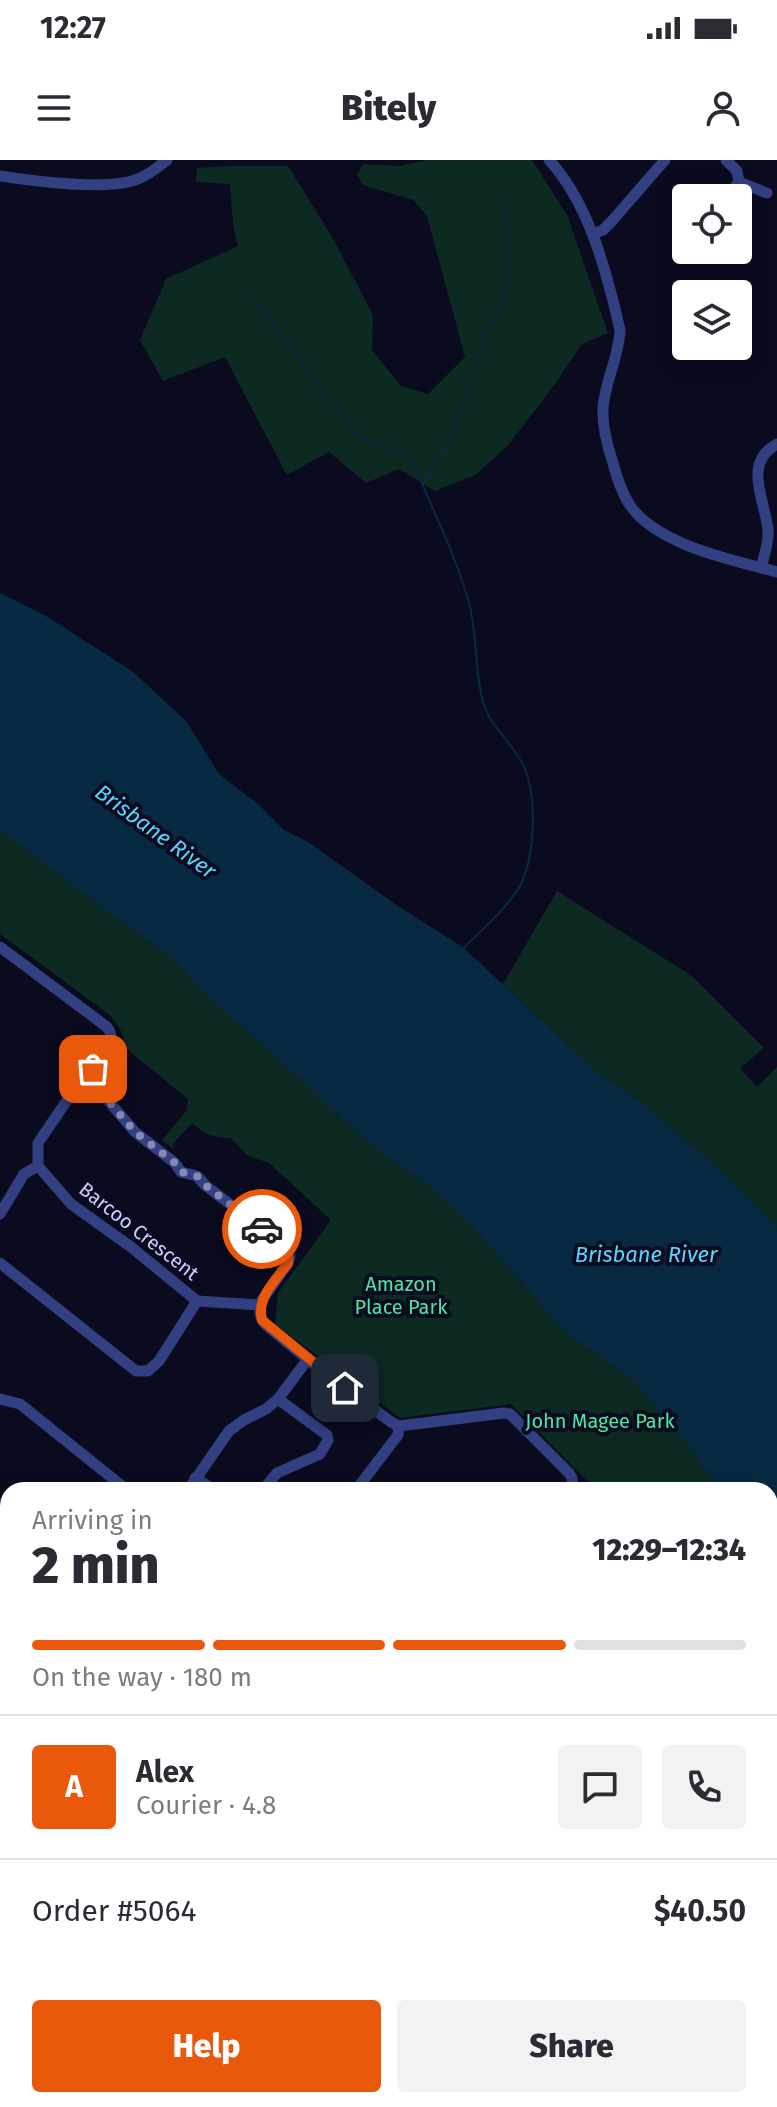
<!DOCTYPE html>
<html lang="en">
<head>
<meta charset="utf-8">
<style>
	body { margin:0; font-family:"Fira Sans",sans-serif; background:#f2f2f3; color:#2b2b33; height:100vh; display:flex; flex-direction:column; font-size:30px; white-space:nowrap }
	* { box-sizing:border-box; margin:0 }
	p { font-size:26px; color:#7c7c81 }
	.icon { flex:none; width:44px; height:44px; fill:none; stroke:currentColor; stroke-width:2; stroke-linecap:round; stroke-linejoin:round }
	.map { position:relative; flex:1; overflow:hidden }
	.sheet { position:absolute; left:0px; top:1322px; width:778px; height:626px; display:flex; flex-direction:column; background:#fff; border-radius:24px 24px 0 0; box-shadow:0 4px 20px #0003 }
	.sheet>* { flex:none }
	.tools { position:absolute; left:672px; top:24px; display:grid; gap:16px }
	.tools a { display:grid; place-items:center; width:80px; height:80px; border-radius:8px; background:#fff; box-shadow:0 4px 20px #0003; font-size:40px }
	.pin { position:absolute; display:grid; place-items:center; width:68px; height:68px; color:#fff; margin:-34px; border-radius:16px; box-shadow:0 4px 12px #0006 }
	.courier { position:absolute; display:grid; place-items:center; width:80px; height:80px; margin:-40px; border:6px solid #ea580c; border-radius:50%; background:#fff; color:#222; box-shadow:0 2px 10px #0007 }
	.head em { font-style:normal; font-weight:800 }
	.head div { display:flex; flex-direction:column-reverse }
	.head { display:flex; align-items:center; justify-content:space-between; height:136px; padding:0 32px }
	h1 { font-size:52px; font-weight:800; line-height:60px }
	.bar { display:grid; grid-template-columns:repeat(4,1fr); gap:12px 8px; align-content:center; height:96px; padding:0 32px }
	.bar i { height:10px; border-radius:6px; background:#e1e1e2 }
	.bar .active { background:#ea580c }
	.bar p { grid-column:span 4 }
	.line { display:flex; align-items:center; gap:20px; padding:0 32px; border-top:2px solid #e1e1e2 }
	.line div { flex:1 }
	.round { display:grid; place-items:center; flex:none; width:84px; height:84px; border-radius:8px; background:#f2f2f3 }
	.action { display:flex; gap:16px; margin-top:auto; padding:16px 32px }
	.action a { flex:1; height:92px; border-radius:8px; background:#ea580c; color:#fff; font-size:32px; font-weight:800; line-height:92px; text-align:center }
	.action a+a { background:#f2f2f3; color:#2b2b33 }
	.status { display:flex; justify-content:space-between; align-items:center; height:56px; padding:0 40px; background:#fff; direction:ltr }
	.status svg { height:22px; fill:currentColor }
	header { display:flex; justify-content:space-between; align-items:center; height:104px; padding:0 32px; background:#fff; font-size:36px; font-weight:800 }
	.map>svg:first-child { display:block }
	.green { fill:#0d2a22 }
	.water { fill:#072a42 }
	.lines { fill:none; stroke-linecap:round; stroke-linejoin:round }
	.stream { stroke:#072a42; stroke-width:2 }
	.minor { stroke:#324082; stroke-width:11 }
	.major { stroke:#9850ff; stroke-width:14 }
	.done { stroke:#868ab1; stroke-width:8; stroke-dasharray:0 14.4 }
	.route { stroke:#ea580c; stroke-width:10 }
	.labels { text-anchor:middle; stroke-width:8; stroke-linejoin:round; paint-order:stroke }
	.street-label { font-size:20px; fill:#c9ceff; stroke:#0b0b1f }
	.park-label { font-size:20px; fill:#4ce79f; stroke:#0b0b1f }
	.water-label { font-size:22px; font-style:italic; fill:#57d5ff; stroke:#0b0b1f }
</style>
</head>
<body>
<div class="status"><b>12:27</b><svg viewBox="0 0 49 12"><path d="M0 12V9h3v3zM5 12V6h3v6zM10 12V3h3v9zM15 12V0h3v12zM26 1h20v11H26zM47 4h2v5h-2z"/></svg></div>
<header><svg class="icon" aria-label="menu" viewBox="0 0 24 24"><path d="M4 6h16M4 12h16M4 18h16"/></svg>Bitely<svg class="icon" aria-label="person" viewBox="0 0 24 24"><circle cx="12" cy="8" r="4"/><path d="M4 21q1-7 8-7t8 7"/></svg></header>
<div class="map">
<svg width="777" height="1947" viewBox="0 0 777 1947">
	<rect width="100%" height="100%" fill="#0b0b1f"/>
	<g class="green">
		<path d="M 427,0 L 532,0 L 567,55 L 608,173 L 582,184 L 555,224 L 509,284 L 477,314 L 435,331 L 399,309 L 366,323 L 329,292 L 287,315 L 225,197 L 163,221 L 140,180 L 166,119 L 238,86 L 233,64 L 230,24 L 196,22 L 197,8 L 230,6 L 288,6 L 332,77 L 373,155 L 372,190 L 401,226 L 428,234 L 465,197 L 427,56 L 413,40 L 363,25 L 357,15 L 363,4 L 399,6 Z"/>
		<path d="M 0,670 L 101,747 L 170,796 L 205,834 L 301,919 L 343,960 L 385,995 L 428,1025 L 473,1067 L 566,1173 L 634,1220 L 691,1289 L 719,1330 L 610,1330 L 610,1328 L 587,1321 L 511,1244 L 400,1258 L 275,1164 L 278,1133 L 331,1060 L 269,1003 L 248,996 L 231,978 C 214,978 204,974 192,963 L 173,984 L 174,989 L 162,980 L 187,950 L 188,939 L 128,890 L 120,869 L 110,855 L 0,774 Z"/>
		<path d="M 557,731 L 692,816 L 764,888 L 740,908 L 757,927 L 777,907 L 777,1069 L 723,1013 L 644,945 L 597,912 L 503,824 Z"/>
		<path d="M 770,1398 L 777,1407 L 777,1713 L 774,1716 L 770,1685 Z"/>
		<path d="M 0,1432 L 8,1439 L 8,1623 L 0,1615 Z"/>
	</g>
	<path class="water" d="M 0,433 L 46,456 L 132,511 L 186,561 L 219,614 L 258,644 L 284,670 L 308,682 L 395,744 L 464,788 L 597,912 L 644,945 L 723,1013 L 772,1062 L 777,1069 L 777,1407 L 770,1398 L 770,1330 L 719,1330 L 691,1289 L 634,1220 L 566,1173 L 473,1067 L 428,1025 L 385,995 L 343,960 L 301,919 L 205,834 L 170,796 L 101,747 L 0,670 Z"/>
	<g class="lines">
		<g class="stream">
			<path d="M 252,139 L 276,167 L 332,245 C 345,253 349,269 362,278 C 379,291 397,284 413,303 C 432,348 454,392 468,439 C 478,473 474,509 483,542 C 490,568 515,584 525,609 C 537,640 535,694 521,724 C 508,748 483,768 464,788"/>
			<path d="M 423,325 L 451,279 L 480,200 L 482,182 L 506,137 L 508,121 L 508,69 L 505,46"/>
			<path d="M 0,1454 L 8,1471"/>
			<path d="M 770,1618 L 777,1616"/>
		</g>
		<g class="minor">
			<path d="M 549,0 C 589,43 607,113 620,170 C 619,197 605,221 603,248 C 602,267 607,285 613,303 C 617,318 622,335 632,348 C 661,386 733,400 777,412"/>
			<path d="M 726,0 L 737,11 L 739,22 L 767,33"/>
			<path d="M 0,16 C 33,21 111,32 140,18 C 150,14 159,6 167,0"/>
			<path d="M 725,38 L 739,22"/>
			<path d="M 593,74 L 603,70 L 611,62 L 665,0"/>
			<path d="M 761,408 C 764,396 769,383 768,370 C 765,340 742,303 777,284"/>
			<path d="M 0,787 L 107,867 C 118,882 103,889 96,901 C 93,908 95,915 92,921 C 87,929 76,929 70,936 L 38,983 L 38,1006 L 24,1014 L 0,1054"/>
			<path d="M 91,923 L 100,931 L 135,972 L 175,1003 L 181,1012 L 197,1016 L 205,1025 L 287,1088 L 290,1096 L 288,1103 L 262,1140 C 259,1149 259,1158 266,1165 L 322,1211 L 391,1262 L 399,1266 L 504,1253 L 510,1254 L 569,1313 L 572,1318 L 573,1330"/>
			<path d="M 0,1103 L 136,1211 L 148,1211 L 159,1201 L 197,1141 L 131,1087 L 71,1044 L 38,1006"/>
			<path d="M 197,1141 L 260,1145"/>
			<path d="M 0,1239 L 20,1244 L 127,1330"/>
			<path d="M 195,1318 L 214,1330"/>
			<path d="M 188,1330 L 229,1271 L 244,1260 L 266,1249 L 278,1239 L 308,1199"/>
			<path d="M 263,1330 L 277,1313 L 320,1294 L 328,1280 L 327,1275 L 278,1239"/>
			<path d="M 356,1330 L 398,1275 L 399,1266"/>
			<path d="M 0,1416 L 4,1417 L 8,1425"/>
			<path d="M 0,1631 L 8,1638"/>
			<path d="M 0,1718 L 8,1708"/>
			<path d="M 770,1737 L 777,1730"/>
			<path d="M 497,1940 L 504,1947"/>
			<path d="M 567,1947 L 574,1940"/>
		</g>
		<g class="major">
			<path d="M 0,1876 L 8,1881"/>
			<path d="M 89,1940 L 99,1947"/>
		</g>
	</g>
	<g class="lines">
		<path class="done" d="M 93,909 L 91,923 L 100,931 L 135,972 L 175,1003 L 181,1012 L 197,1016 L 205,1025 L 262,1069"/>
		<path class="route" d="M 262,1069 C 274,1078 292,1086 288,1103 C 276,1120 256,1138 262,1160 L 345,1228"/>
	</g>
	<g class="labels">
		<g class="street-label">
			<text transform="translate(139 1071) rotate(38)" y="7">Barcoo Crescent</text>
		</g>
		<g class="park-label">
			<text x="401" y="1131">Amazon<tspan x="401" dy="23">Place Park</tspan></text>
			<text x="600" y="1268">John Magee Park</text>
		</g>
		<g class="water-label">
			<text transform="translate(156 671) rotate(36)" y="8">Brisbane River</text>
			<text x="646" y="1102">Brisbane River</text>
		</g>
	</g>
</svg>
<div class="tools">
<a><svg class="icon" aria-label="locate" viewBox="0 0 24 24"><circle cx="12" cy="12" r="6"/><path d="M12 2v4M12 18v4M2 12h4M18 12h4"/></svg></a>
<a><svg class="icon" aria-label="layers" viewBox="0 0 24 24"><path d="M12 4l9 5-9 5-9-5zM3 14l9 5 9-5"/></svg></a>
</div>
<div class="pin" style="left:93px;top:909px;background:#ea580c"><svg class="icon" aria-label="bag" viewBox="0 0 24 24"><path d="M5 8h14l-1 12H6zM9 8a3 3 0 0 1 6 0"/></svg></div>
<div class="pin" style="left:345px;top:1228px;background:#1f2937"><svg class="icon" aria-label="home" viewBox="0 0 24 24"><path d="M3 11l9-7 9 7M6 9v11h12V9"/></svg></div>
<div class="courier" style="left:262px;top:1069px"><svg class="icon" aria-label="car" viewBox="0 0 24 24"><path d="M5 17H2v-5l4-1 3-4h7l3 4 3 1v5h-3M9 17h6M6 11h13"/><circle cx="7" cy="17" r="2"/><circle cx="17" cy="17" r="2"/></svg></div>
<section class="sheet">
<div class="head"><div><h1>2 min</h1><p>Arriving in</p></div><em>12:29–12:34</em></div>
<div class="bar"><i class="active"></i><i class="active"></i><i class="active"></i><i></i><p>On the way · 180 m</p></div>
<div class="line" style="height:144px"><b class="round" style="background:#ea580c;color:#fff">A</b><div><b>Alex</b><p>Courier · 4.8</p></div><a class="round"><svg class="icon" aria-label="chat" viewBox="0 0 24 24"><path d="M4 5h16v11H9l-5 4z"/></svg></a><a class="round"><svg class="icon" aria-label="phone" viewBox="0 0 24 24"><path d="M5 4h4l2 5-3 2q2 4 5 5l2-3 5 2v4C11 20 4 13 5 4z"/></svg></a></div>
<div class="line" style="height:104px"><div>Order #5064</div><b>$40.50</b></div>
<div class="action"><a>Help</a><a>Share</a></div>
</section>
</div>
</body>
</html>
